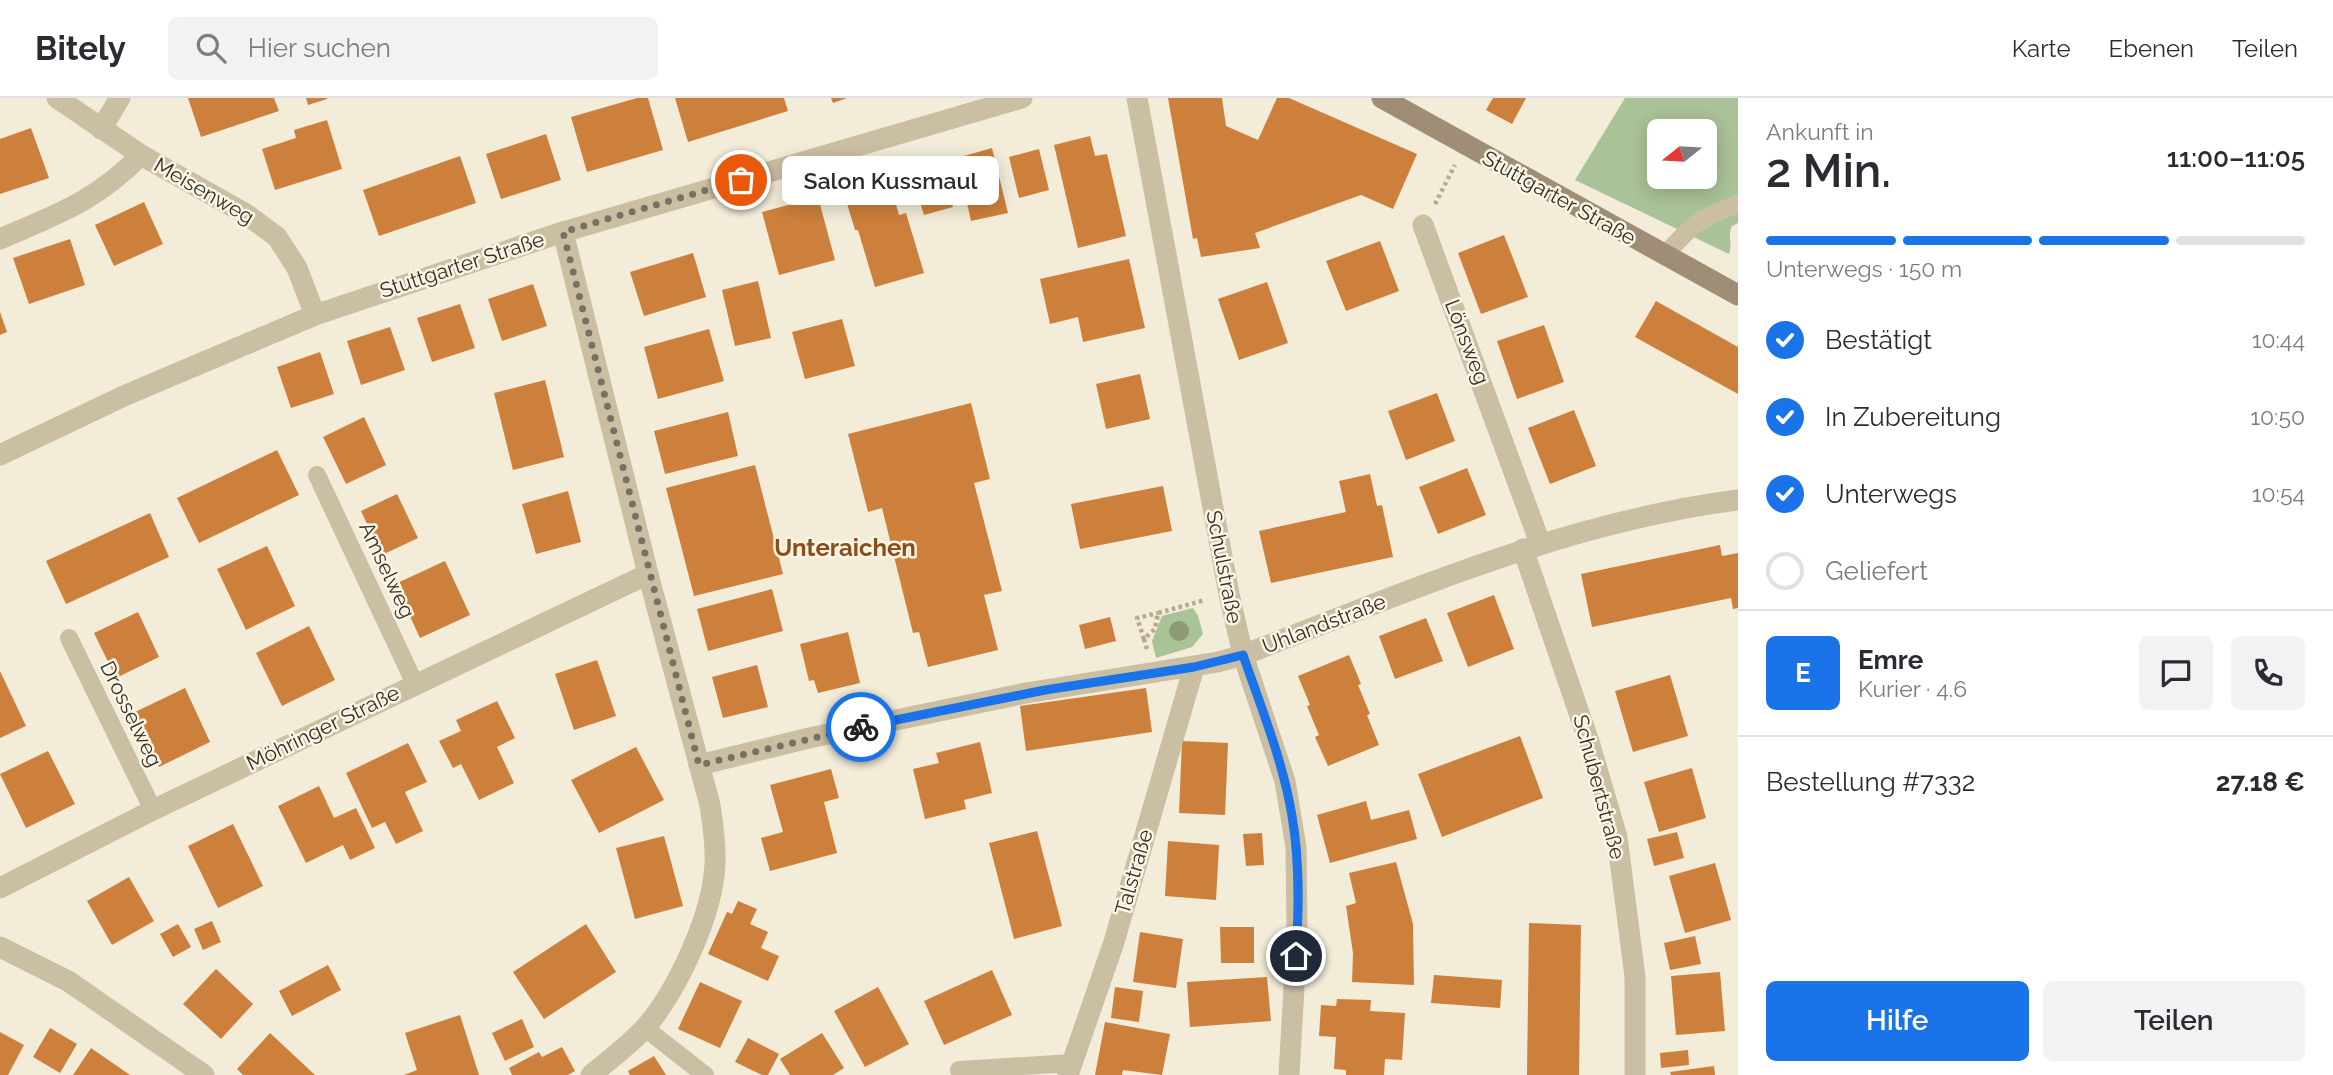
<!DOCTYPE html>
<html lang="de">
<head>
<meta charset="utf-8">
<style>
	body { margin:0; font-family:Raleway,sans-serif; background:#f2f2f3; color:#2b2b33; height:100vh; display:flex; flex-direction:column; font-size:26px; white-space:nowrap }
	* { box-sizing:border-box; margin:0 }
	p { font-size:23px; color:#7c7c81 }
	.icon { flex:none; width:38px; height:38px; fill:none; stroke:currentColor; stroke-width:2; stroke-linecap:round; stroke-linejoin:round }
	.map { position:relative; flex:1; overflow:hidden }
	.panel { display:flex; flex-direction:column; background:#fff; width:595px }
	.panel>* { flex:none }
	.needle { width:46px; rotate:252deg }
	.controls { position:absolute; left:1647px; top:21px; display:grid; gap:14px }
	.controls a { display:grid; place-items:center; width:70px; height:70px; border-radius:10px; background:#fff; box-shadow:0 4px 18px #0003; font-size:35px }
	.pin { position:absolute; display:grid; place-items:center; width:60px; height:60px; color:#fff; margin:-30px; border:4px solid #fff; border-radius:50%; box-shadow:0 2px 7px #0007 }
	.courier { position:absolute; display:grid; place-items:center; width:70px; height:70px; margin:-35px; border:5px solid #1a73e8; border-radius:50%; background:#fff; color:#222; box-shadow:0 2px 9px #0007 }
	.bubble { position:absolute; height:49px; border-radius:10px; background:#fff; box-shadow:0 4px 18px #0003; font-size:23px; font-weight:600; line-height:49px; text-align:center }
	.head em { font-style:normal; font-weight:600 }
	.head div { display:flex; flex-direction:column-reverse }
	.head { display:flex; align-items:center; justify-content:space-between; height:119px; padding:0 28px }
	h1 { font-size:46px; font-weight:600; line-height:52px }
	.bar { display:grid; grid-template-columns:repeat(4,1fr); gap:10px 7px; align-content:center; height:84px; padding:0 28px }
	.bar i { height:9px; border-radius:5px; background:#e1e1e2 }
	.bar .active { background:#1a73e8 }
	.bar p { grid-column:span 4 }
	.line { display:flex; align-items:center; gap:18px; padding:0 28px; border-top:2px solid #e1e1e2 }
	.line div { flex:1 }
	.round { display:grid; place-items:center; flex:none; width:74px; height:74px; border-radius:10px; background:#f2f2f3 }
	ol { padding:0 28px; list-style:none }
	li { display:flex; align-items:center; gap:21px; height:77px }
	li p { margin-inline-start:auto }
	li .icon { padding:7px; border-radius:50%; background:#1a73e8; color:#fff; stroke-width:4 }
	li:last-child { color:#7c7c81 }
	li i { width:38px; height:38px; border:4px solid #e1e1e2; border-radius:50% }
	.primary-button { display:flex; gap:14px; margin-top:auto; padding:14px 28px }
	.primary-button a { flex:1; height:80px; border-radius:10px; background:#1a73e8; color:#fff; font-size:28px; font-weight:600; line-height:80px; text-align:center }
	.primary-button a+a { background:#f2f2f3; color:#2b2b33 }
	header { display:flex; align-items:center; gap:42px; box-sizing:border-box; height:98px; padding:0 35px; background:#fff; border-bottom:2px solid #e1e1e2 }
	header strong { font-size:33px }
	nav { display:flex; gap:38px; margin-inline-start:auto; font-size:24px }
	.search { width:490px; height:63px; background:#f2f2f3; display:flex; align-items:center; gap:18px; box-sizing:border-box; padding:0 24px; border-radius:10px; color:#7c7c81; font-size:26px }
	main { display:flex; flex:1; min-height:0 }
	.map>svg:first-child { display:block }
	.green { fill:#aac297; fill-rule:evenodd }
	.building { fill:#cd803b }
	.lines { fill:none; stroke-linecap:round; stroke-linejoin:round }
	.path { stroke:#b7a98e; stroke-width:4.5; stroke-dasharray:3.5 3.5; stroke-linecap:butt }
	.lane { stroke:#cbbfa3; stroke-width:18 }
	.street { stroke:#cbbfa3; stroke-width:21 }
	.secondary { stroke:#9f8e75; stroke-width:21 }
	.tree { fill:#8d9977 }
	.done { stroke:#787064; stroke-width:7; stroke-dasharray:0 12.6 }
	.route { stroke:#1a73e8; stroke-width:9 }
	.labels { text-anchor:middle; stroke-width:5; stroke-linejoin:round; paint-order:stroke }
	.street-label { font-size:21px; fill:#362e26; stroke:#faf5e4 }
	.quarter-label { font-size:24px; font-weight:bold; fill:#894e1a; stroke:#faf5e4 }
</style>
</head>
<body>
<header>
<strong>Bitely</strong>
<div class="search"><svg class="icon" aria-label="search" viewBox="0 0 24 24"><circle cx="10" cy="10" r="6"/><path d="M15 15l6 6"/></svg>Hier suchen</div>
<nav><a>Karte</a><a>Ebenen</a><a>Teilen</a></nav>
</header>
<main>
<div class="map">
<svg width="1738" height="977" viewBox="0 0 1738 977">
	<rect width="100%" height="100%" fill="#f2ecd8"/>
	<g class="green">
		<path d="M 1625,0 L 1738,0 L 1738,125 L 1732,128 C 1727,138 1733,146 1729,156 L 1575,82 ZM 1659,33 L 1704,33 L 1704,79 L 1659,79 Z"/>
		<path d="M 1193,510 L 1198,518 L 1203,536 L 1192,549 L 1156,560 L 1152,543 L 1162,518 Z"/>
	</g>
	<g class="building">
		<path d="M 188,0 L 274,0 L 279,13 L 201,39 Z"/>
		<path d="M 306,0 L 327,0 L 327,1 L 308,7 Z"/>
		<path d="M 637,0 L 648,0 L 663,52 L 587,74 L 571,19 Z"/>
		<path d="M 675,0 L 784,0 L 788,13 L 688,44 Z"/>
		<path d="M 831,0 L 847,0 L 833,5 Z"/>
		<path d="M 1168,0 L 1222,0 L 1226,28 L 1258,42 L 1277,0 L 1289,0 L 1417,56 L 1393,111 L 1361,97 L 1255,135 L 1260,150 L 1201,159 L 1197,140 L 1193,141 Z"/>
		<path d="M 1493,0 L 1526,0 L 1512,26 L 1486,12 Z"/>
		<path d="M 327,22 L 342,71 L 275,92 L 262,51 L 296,40 L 294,32 Z"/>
		<path d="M 31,30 L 49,80 L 0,96 L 0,41 Z"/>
		<path d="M 546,36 L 561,82 L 501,101 L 486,56 Z"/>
		<path d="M 1090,38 L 1095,58 L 1107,56 L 1126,138 L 1078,150 L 1054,47 Z"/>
		<path d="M 992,50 L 1008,115 L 971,123 L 957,60 Z"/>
		<path d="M 1039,51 L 1049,92 L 1019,100 L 1009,59 Z"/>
		<path d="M 460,58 L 476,105 L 379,138 L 363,92 Z"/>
		<path d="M 887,76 L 899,117 L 906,115 L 924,175 L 875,189 L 858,132 L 855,132 L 842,89 Z"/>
		<path d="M 943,79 L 953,109 L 924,117 L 915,88 Z"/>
		<path d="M 818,99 L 835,162 L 779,177 L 762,114 Z"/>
		<path d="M 144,104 L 163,146 L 114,168 L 95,127 Z"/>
		<path d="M 1504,137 L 1528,199 L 1481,216 L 1458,155 Z"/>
		<path d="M 70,141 L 85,187 L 29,206 L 13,160 Z"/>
		<path d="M 1380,143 L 1399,193 L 1346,213 L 1326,163 Z"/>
		<path d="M 693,155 L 706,199 L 644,218 L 630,174 Z"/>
		<path d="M 1129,161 L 1145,230 L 1083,244 L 1078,219 L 1050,226 L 1040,181 Z"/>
		<path d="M 758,183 L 771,240 L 735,248 L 722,192 Z"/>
		<path d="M 1267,184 L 1288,245 L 1239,262 L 1218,201 Z"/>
		<path d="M 533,186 L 547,228 L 502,243 L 488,201 Z"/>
		<path d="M 1656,203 L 1738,249 L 1738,296 L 1635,239 Z"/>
		<path d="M 460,206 L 475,250 L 432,264 L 417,220 Z"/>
		<path d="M 0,214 L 7,234 L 0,237 Z"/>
		<path d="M 842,221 L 855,268 L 805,281 L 792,234 Z"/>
		<path d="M 1544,227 L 1564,284 L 1517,301 L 1497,243 Z"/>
		<path d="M 390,229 L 405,272 L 361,287 L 347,243 Z"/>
		<path d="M 709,231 L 724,283 L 658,301 L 644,249 Z"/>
		<path d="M 320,254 L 334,296 L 291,310 L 277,269 Z"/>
		<path d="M 1140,276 L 1150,321 L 1106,331 L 1096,286 Z"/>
		<path d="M 545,282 L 564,359 L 513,372 L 494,295 Z"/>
		<path d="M 1437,295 L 1455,343 L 1406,362 L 1388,313 Z"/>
		<path d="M 971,305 L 990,381 L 974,385 L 1002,493 L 984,497 L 998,552 L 928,569 L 919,534 L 913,535 L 882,410 L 868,414 L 848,336 Z"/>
		<path d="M 1574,312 L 1596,368 L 1550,386 L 1528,330 Z"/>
		<path d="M 728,314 L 738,358 L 665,376 L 654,333 Z"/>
		<path d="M 364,319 L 386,367 L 346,386 L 323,339 Z"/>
		<path d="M 277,352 L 299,397 L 199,445 L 177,400 Z"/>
		<path d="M 755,367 L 783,476 L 694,498 L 666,390 Z"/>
		<path d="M 1467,370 L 1486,417 L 1438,436 L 1419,389 Z"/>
		<path d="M 1370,376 L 1377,408 L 1382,407 L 1393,459 L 1271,485 L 1259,433 L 1346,414 L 1339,383 Z"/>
		<path d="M 1163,388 L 1172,433 L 1080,451 L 1071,406 Z"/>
		<path d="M 568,393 L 581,444 L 536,456 L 522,406 Z"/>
		<path d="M 397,396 L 418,440 L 382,457 L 361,413 Z"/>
		<path d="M 150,415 L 169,459 L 66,506 L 46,463 Z"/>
		<path d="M 1720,447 L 1722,458 L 1738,455 L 1738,510 L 1733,511 L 1731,500 L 1592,529 L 1581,476 Z"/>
		<path d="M 267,448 L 295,508 L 246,532 L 217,471 Z"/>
		<path d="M 445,463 L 470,517 L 420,540 L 395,486 Z"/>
		<path d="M 772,491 L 783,533 L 708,553 L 697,511 Z"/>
		<path d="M 1494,497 L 1514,551 L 1468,569 L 1447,515 Z"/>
		<path d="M 138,514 L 159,559 L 116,580 L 94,535 Z"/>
		<path d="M 1110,519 L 1116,543 L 1085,551 L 1079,527 Z"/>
		<path d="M 1426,520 L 1443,563 L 1395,581 L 1379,538 Z"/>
		<path d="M 309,528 L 335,582 L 282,608 L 256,555 Z"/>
		<path d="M 848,534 L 860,585 L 818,595 L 814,582 L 809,583 L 800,546 Z"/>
		<path d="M 1349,557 L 1361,586 L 1358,587 L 1370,616 L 1367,617 L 1379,647 L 1328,668 L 1315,639 L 1319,637 L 1307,608 L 1310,607 L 1298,578 Z"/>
		<path d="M 597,562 L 616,618 L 574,632 L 555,576 Z"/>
		<path d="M 757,567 L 768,609 L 723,620 L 712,579 Z"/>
		<path d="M 0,573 L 26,628 L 0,640 Z"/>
		<path d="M 1670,577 L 1688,638 L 1633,654 L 1615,593 Z"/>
		<path d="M 185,590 L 210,644 L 159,669 L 133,615 Z"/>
		<path d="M 1146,590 L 1152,634 L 1026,653 L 1020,608 Z"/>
		<path d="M 497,603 L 515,640 L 497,649 L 514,685 L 479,702 L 461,666 L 453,670 L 439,643 L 461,633 L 456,622 Z"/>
		<path d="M 1520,638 L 1543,700 L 1442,739 L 1418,676 Z"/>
		<path d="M 1182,643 L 1228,645 L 1225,717 L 1179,715 Z"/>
		<path d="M 980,644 L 992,695 L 964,702 L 966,711 L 925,721 L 913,671 L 939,665 L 936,655 Z"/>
		<path d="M 408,645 L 427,684 L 405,694 L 423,733 L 396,746 L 385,724 L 372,730 L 346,675 Z"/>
		<path d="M 636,649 L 664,702 L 599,735 L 571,682 Z"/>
		<path d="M 48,653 L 75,706 L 26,730 L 0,676 Z"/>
		<path d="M 1692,670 L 1706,720 L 1659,734 L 1644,684 Z"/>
		<path d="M 831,671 L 839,700 L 824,704 L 837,755 L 770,773 L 761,740 L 783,734 L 770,687 Z"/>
		<path d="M 319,688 L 334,720 L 356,710 L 375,750 L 350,762 L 343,747 L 306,765 L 278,708 Z"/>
		<path d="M 1366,703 L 1371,722 L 1409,712 L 1417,741 L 1330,765 L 1317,717 Z"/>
		<path d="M 233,726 L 263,788 L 218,810 L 188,748 Z"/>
		<path d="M 1037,733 L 1062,828 L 1014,841 L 989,745 Z"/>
		<path d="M 1677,734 L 1684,760 L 1654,768 L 1647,741 Z"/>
		<path d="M 1262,735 L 1264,767 L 1246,768 L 1243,736 Z"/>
		<path d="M 664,738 L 683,808 L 635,821 L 616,750 Z"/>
		<path d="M 1168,743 L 1219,747 L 1216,802 L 1165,798 Z"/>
		<path d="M 1396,764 L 1413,826 L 1414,887 L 1352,884 L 1353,855 L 1346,808 L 1356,805 L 1349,775 Z"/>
		<path d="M 1715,765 L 1731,822 L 1685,835 L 1669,778 Z"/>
		<path d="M 129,779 L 154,823 L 112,847 L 87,803 Z"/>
		<path d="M 738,803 L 757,811 L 750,826 L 768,834 L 761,850 L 779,858 L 768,883 L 708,856 L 727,814 L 732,816 Z"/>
		<path d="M 212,823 L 221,844 L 203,852 L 194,831 Z"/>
		<path d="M 1529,825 L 1581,827 L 1579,977 L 1527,977 Z"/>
		<path d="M 178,826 L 191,849 L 173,859 L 160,836 Z"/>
		<path d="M 586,826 L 616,874 L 544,921 L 513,874 Z"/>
		<path d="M 1220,829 L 1254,829 L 1254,865 L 1221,865 Z"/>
		<path d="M 1140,834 L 1183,841 L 1176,890 L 1133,884 Z"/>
		<path d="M 1695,838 L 1701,866 L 1670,872 L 1664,845 Z"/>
		<path d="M 328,867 L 341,892 L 292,918 L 279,893 Z"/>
		<path d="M 216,871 L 253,906 L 221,941 L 183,906 Z"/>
		<path d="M 992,872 L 1012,917 L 944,947 L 924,903 Z"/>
		<path d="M 1720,874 L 1725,933 L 1676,937 L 1671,878 Z"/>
		<path d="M 1434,877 L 1502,882 L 1500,910 L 1431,905 Z"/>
		<path d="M 1267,879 L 1271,923 L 1190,929 L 1187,884 Z"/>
		<path d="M 700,884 L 742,903 L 720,950 L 678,931 Z"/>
		<path d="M 878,889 L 909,946 L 865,969 L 834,913 Z"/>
		<path d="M 1115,889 L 1143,893 L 1139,924 L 1111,920 Z"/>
		<path d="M 1337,901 L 1371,902 L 1370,913 L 1405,915 L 1402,962 L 1385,961 L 1384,977 L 1346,977 L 1346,972 L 1334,971 L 1336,939 L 1319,938 L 1321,907 L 1336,908 Z"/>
		<path d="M 460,917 L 479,977 L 404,977 L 417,972 L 405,935 Z"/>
		<path d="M 522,921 L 534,949 L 505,963 L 492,935 Z"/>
		<path d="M 1105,924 L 1170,936 L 1162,977 L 1123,972 L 1122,977 L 1095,977 Z"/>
		<path d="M 50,930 L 77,946 L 60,975 L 33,959 Z"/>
		<path d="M 0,934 L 24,947 L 8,977 L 0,977 Z"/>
		<path d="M 270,935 L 315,977 L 243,977 L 237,971 Z"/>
		<path d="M 822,935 L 844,970 L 833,977 L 790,977 L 780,961 Z"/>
		<path d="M 748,940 L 779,956 L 768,977 L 762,977 L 735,964 Z"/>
		<path d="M 562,949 L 575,973 L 568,977 L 512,977 L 509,970 L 539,954 L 542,959 Z"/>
		<path d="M 91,950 L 130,977 L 73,977 Z"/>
		<path d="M 1688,952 L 1689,967 L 1661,970 L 1660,955 Z"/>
		<path d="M 654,958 L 666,977 L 630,977 L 628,973 Z"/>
		<path d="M 1714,968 L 1715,977 L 1671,977 L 1670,974 Z"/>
	</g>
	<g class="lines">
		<g class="path">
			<path d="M 1435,106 L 1455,67"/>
			<path d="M 1144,541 L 1137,520 L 1158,515"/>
			<path d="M 1147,551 L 1144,541 L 1155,531 L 1158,515 L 1205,502"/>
		</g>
		<g class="lane">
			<path d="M 1664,158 C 1692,127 1698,120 1738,106"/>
			<path d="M 317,377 L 415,586"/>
			<path d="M 69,540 L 153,712"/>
			<path d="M 645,930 L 705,977"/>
			<path d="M 959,972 L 1072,965"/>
		</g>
		<g class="street">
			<path d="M 57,0 L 141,57 L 246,116 L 277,139 L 297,170 L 315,217"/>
			<path d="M 1137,0 L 1229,496 L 1243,557 L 1285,683 L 1296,749 L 1297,837 L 1289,977"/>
			<path d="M 101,31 L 120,0"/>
			<path d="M 1423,127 L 1540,445"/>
			<path d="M 563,134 L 648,476 L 710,707 C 713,727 716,746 715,766 C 713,816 677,894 644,931 C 628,948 609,962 591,977"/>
			<path d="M 0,141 C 58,116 96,103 141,57"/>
			<path d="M 0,357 L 126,297 L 315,217 L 563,134 L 1022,0"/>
			<path d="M 1523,451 L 1590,647 L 1617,739 L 1635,879 L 1635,977"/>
			<path d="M 699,667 L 809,640 L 1026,595 L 1218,564 L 1243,557 C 1405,495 1565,424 1738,402"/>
			<path d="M 0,790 L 153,712 L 648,476"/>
			<path d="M 0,849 L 68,883 L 204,977"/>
			<path d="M 1068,977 L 1114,844 L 1194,569"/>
		</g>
		<path class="secondary" d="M 1382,0 L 1738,197"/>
	</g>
	<circle class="tree" cx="1179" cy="533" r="10"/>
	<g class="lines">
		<path class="done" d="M 741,82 L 563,134 L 699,667 L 861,629"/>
		<path class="route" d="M 861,629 L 1045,592 L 1194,569 L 1243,557 C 1261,609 1283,663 1292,718 C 1300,764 1299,811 1296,858"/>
	</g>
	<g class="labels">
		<g class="street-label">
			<text transform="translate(204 93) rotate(30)" y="7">Meisenweg</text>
			<text transform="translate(1559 100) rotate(29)" y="7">Stuttgarter Straße</text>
			<text transform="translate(462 167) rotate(-18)" y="7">Stuttgarter Straße</text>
			<text transform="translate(1467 244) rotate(69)" y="7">Lönsweg</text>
			<text transform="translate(1224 469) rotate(79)" y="7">Schulstraße</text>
			<text transform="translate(387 472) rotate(65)" y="7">Amselweg</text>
			<text transform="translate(1324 526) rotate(-21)" y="7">Uhlandstraße</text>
			<text transform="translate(131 616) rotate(64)" y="7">Drosselweg</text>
			<text transform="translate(323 630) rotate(-26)" y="7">Möhringer Straße</text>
			<text transform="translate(1599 689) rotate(75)" y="7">Schubertstraße</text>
			<text transform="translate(1134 774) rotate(-74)" y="7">Talstraße</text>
		</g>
		<g class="quarter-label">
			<text x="845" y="458">Unteraichen</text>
		</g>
	</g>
</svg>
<div class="controls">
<a><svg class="needle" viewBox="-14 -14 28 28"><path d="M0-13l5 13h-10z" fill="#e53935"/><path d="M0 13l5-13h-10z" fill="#7c7c81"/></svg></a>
</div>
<div class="pin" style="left:741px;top:82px;background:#ea580c"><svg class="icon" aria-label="bag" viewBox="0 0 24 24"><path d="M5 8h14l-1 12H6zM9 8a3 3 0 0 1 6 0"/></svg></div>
<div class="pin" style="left:1296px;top:858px;background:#1f2937"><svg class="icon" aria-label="home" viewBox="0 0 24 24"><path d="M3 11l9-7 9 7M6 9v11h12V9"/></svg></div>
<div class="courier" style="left:861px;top:629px"><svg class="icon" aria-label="bike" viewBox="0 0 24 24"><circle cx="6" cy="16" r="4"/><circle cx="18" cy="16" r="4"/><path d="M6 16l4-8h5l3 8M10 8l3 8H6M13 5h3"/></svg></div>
<div class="bubble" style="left:782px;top:58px;width:217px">Salon Kussmaul</div>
</div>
<section class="panel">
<div class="head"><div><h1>2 Min.</h1><p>Ankunft in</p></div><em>11:00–11:05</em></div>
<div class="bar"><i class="active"></i><i class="active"></i><i class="active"></i><i></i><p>Unterwegs · 150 m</p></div>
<ol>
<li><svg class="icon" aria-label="check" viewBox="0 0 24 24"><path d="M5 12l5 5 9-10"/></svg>Bestätigt<p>10:44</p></li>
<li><svg class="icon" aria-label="check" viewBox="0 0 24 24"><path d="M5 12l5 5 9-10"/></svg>In Zubereitung<p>10:50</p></li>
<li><svg class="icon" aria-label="check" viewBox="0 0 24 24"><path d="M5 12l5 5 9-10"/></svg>Unterwegs<p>10:54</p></li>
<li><i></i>Geliefert</li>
</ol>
<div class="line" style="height:126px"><b class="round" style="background:#1a73e8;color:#fff">E</b><div><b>Emre</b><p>Kurier · 4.6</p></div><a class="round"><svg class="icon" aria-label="chat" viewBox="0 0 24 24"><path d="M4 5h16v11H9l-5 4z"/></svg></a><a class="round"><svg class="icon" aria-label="phone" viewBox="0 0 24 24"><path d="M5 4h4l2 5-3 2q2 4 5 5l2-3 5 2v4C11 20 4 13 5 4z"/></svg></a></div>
<div class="line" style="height:91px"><div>Bestellung #7332</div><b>27.18 €</b></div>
<div class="primary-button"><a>Hilfe</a><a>Teilen</a></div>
</section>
</main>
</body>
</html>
